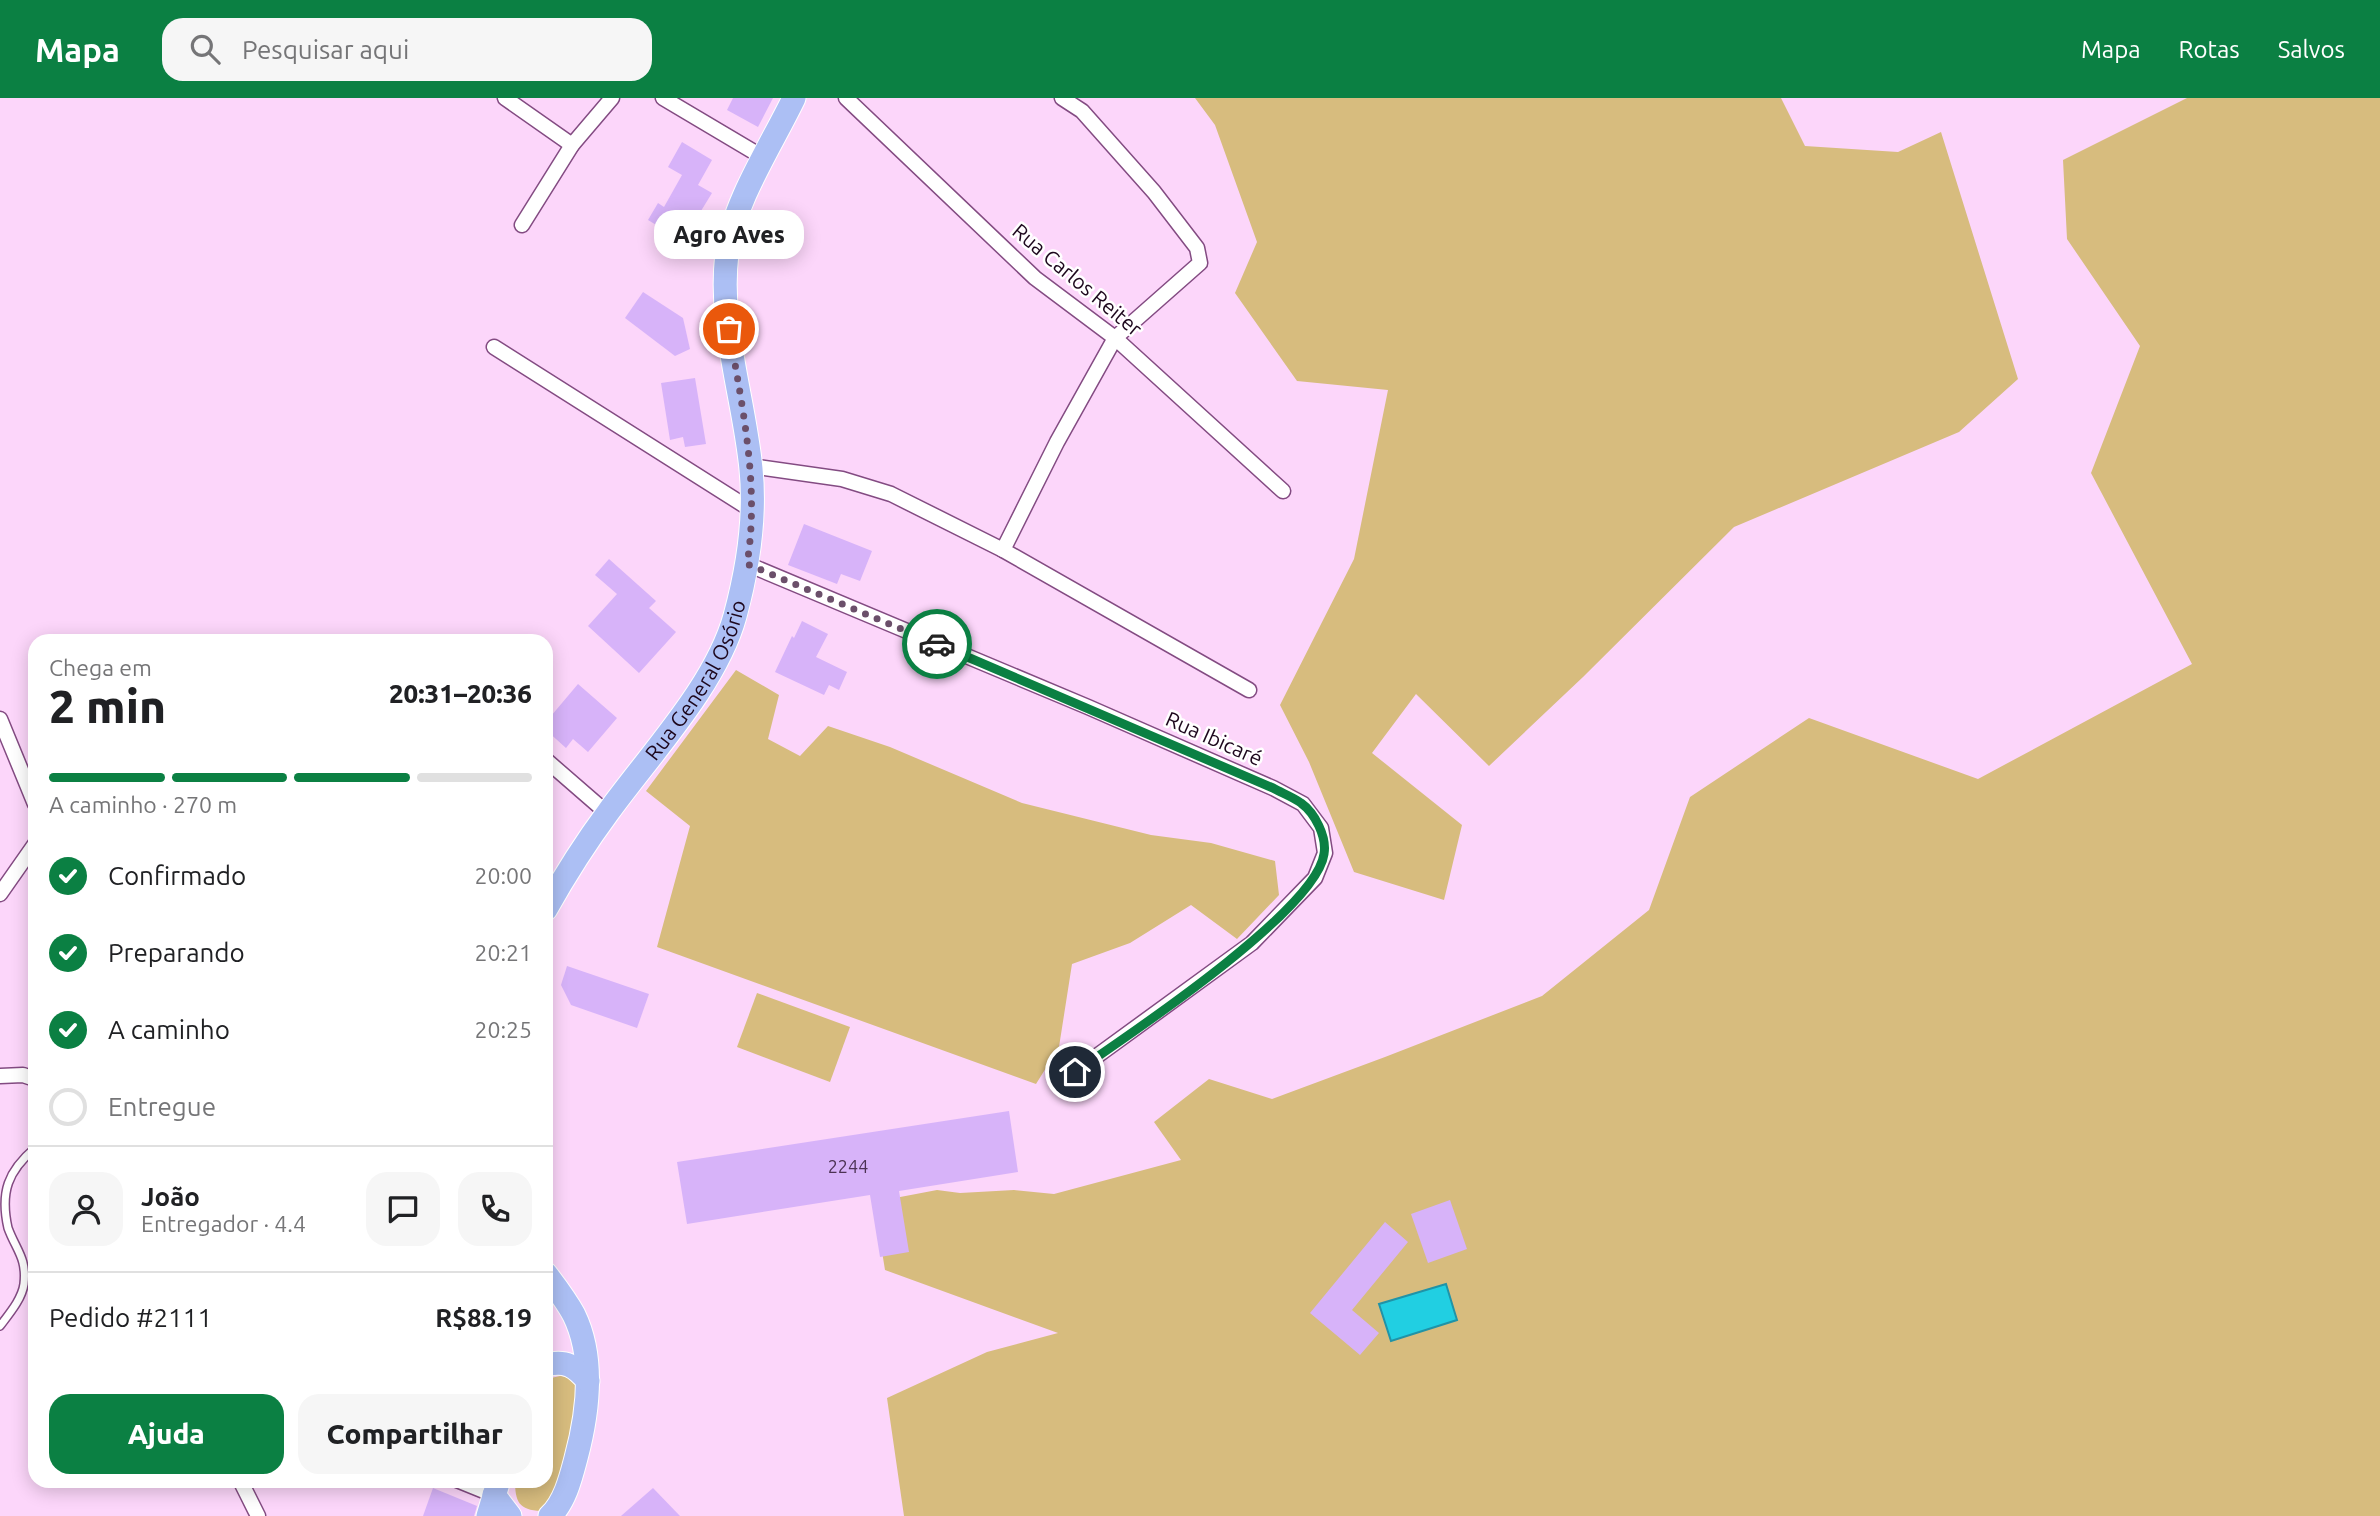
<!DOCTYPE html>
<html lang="pt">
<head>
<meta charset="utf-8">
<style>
	body { margin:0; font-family:Ubuntu,sans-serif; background:#f6f6f6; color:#202124; height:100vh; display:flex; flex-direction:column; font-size:26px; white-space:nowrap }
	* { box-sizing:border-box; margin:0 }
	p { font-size:23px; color:#757577 }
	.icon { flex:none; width:38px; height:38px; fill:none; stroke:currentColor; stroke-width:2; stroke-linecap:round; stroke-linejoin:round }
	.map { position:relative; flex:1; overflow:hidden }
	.side { position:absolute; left:28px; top:536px; width:525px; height:854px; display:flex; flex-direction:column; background:#fff; border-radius:21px; box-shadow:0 4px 18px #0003 }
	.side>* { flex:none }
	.pin { position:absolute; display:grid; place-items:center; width:60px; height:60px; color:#fff; margin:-30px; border:4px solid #fff; border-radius:50%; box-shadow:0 2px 7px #0007 }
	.courier { position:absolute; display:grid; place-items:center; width:70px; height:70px; margin:-35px; border:5px solid #0b8043; border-radius:50%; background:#fff; color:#222; box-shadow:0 2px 9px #0007 }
	.bubble { position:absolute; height:49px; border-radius:21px; background:#fff; box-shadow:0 4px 18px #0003; font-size:23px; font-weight:800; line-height:49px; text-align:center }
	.summary em { font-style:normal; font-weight:800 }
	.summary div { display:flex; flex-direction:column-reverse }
	.summary { display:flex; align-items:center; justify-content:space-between; height:119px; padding:0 21px }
	h1 { font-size:46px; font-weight:800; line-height:52px }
	.bar { display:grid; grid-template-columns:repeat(4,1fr); gap:10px 7px; align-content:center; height:84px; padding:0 21px }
	.bar i { height:9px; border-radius:5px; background:#e0e0e0 }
	.bar .selected { background:#0b8043 }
	.bar p { grid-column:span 4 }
	.line { display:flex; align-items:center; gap:18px; padding:0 21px; border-top:2px solid #e0e0e0 }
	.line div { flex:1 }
	.round { display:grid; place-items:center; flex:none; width:74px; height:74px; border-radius:21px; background:#f6f6f6 }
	ol { padding:0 21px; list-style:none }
	li { display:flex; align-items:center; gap:21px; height:77px }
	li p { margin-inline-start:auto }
	li .icon { padding:7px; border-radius:50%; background:#0b8043; color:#fff; stroke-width:4 }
	li:last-child { color:#757577 }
	li i { width:38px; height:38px; border:4px solid #e0e0e0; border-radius:50% }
	.button { display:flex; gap:14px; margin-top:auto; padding:14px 21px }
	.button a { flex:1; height:80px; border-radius:21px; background:#0b8043; color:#fff; font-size:28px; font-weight:800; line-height:80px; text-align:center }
	.button a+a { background:#f6f6f6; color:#202124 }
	header { display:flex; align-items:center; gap:42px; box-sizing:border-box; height:98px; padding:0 35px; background:#0b8043; color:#fff }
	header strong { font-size:33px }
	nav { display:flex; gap:38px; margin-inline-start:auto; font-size:24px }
	.search { width:490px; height:63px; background:#f6f6f6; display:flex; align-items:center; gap:18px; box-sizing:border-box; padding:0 24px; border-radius:21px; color:#757577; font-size:26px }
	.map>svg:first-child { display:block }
	.green { fill:#d7bc7e }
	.water { fill:#21cfe2; stroke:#2093a7; stroke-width:2 }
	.building { fill:#d7b3f9 }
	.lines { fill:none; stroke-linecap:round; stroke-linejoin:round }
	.service-casing { stroke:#834b82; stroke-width:10 }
	.minor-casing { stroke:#834b82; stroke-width:17 }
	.primary-casing { stroke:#fff; stroke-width:25 }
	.service { stroke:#fff; stroke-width:7 }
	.minor { stroke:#fff; stroke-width:14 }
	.primary { stroke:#acbff4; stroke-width:23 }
	.done { stroke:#6b4f6a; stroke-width:7; stroke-dasharray:0 12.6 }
	.route { stroke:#0b8043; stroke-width:9 }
	.labels { text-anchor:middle; stroke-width:5; stroke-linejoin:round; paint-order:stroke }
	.number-label { font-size:18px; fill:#4c3254 }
	.street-label { font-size:21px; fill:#1d071d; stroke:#fff }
</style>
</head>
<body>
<header>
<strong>Mapa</strong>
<div class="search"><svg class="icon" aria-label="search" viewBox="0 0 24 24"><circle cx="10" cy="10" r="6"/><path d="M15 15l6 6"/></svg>Pesquisar aqui</div>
<nav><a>Mapa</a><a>Rotas</a><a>Salvos</a></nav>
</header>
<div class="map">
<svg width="2380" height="1418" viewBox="0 0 2380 1418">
	<rect width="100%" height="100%" fill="#fcd6fa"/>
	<g class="green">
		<path d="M 1195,0 L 1781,0 L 1805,48 L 1898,54 L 1941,34 L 2018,281 L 1959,334 L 1734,429 L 1583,579 L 1489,668 L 1416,596 L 1372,655 L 1462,727 L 1444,802 L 1354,774 L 1309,664 L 1280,607 L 1354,461 L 1388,292 L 1297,283 L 1235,195 L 1257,144 L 1215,27 Z"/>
		<path d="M 2187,0 L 2380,0 L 2380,1418 L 904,1418 L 887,1300 L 987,1254 L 1058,1235 L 885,1172 L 874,1104 L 937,1092 L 960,1095 L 1014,1092 L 1054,1096 L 1181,1062 L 1154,1024 L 1209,981 L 1272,1001 L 1385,959 L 1542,898 L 1649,812 L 1690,699 L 1809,620 L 1978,681 L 2192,566 L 2091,375 L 2140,248 L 2067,141 L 2063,62 Z"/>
		<path d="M 736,572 L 779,597 L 768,641 L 800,658 L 828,628 L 890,649 L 1022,705 L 1151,737 L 1211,745 L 1275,763 L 1279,797 L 1237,841 L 1191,807 L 1130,845 L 1072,866 L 1059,949 L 1036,986 L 657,849 L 690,728 L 646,693 Z"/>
		<path d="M 757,895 L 850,929 L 830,984 L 737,949 Z"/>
		<path d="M 560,1278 C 571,1279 576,1283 580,1294 L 556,1393 L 541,1413 C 519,1412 515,1404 515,1382 L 546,1382 L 546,1284 L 551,1280 Z"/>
	</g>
	<path class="water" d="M 1446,1186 L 1457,1222 L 1391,1243 L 1379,1206 Z"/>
	<g class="building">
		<path d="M 733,0 L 773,0 L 758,29 L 727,12 Z"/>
		<path d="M 682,44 L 712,62 L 698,87 L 712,95 L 693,126 L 696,128 L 686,145 L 648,122 L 658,105 L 664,109 L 682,77 L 668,69 Z"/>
		<path d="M 643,194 L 683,220 L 690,251 L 675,258 L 625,220 Z"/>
		<path d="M 695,280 L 706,346 L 685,349 L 683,339 L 670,342 L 661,285 Z"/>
		<path d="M 804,426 L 872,453 L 860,483 L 841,476 L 837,486 L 788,467 Z"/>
		<path d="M 609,461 L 656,503 L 649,510 L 676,534 L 639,575 L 588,528 L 617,496 L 595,477 Z"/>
		<path d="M 802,523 L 828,536 L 816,559 L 847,574 L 839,592 L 829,587 L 824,597 L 775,574 L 792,538 L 794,540 Z"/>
		<path d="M 578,586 L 617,620 L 588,654 L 573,641 L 566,650 L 546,632 L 546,624 Z"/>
		<path d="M 567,868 L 649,896 L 637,930 L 571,907 L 561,887 Z"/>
		<path d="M 1009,1013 L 1018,1074 L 899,1093 L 909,1154 L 880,1159 L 870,1097 L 687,1126 L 677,1064 Z"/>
		<path d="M 1450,1102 L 1467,1151 L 1428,1165 L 1411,1116 Z"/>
		<path d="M 1385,1124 L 1408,1144 L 1352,1212 L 1379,1235 L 1360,1257 L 1310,1215 Z"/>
		<path d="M 433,1390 L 477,1408 L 474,1418 L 423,1418 Z"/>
		<path d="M 653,1390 L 680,1418 L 621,1418 Z"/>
	</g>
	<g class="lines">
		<defs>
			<path id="service" d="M 0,1228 C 9,1216 22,1201 24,1186 C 27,1160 16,1152 8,1130 C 0,1094 8,1073 35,1050"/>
			<g id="minor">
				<path d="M 505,0 L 572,47"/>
				<path d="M 663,0 L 764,60"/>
				<path d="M 846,0 L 1035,180 L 1115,240 L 1283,393"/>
				<path d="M 522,127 L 572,47 L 612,0"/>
				<path d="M 494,249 L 753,413"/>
				<path d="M 751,368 L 842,381 L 891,396 L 1003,452 L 1249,592"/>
				<path d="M 1003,452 L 1057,344 L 1115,240 L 1200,165 L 1197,150 L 1154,94 L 1082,13 L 1062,0"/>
				<path d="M 747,466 L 1088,609 L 1273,690 L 1303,706 L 1321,730 L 1325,755 L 1315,780 L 1252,845 L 1075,974"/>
				<path d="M 0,621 L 35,706"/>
				<path d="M 546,662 L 607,715"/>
				<path d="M 0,796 L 35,746"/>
				<path d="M 0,978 L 23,977 L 35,981"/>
				<path d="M 240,1382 L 258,1418"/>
				<path d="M 457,1382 L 494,1397"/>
			</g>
			<g id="primary">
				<path id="s1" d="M 546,811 C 565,777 586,744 609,713 C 651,655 716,587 735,518 C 748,470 756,421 751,371 C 744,299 718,228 727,155 C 733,105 772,46 794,0"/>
				<path d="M 546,1176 C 556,1189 566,1202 574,1217 C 595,1260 588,1315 576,1360 C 571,1379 565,1404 550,1418"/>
				<path d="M 546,1267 C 566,1262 575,1268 588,1283"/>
				<path d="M 494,1397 L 510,1418"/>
				<path d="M 488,1418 L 499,1382"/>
			</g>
		</defs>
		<use href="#service" class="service-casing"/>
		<use href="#minor" class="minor-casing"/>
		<use href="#primary" class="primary-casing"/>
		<use href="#service" class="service"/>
		<use href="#minor" class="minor"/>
		<use href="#primary" class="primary"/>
	</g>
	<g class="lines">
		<path class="done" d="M 729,231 C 742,309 760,387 747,466 L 937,546"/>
		<path class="route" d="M 937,546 L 1273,690 C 1282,695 1293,699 1301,705 C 1315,715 1327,739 1324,756 C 1316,813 1126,939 1075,974"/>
	</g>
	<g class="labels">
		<g class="number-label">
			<text x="848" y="1075">2244</text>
		</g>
		<g class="street-label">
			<text transform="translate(1077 182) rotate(40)" y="7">Rua Carlos Reiter</text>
			<text dy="7" stroke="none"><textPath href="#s1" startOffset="275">Rua General Osório</textPath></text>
			<text transform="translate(1214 641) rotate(24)" y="7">Rua Ibicaré</text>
		</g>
	</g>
</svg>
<div class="pin" style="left:729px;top:231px;background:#ea580c"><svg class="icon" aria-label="bag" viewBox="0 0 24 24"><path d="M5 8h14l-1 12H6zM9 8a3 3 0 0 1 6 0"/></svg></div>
<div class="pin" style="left:1075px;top:974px;background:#1f2937"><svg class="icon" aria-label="home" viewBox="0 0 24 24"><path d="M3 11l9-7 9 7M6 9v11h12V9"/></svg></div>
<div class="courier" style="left:937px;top:546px"><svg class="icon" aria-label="car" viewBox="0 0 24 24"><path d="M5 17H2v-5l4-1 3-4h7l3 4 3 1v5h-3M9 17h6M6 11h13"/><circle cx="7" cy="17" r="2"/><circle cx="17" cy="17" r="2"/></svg></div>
<div class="bubble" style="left:654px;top:112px;width:150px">Agro Aves</div>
<section class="side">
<div class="summary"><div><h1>2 min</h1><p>Chega em</p></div><em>20:31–20:36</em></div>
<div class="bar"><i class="selected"></i><i class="selected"></i><i class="selected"></i><i></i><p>A caminho · 270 m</p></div>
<ol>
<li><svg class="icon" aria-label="check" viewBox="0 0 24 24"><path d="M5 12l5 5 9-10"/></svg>Confirmado<p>20:00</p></li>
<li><svg class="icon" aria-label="check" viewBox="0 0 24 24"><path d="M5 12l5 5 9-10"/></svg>Preparando<p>20:21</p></li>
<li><svg class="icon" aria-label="check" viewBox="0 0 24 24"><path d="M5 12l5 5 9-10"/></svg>A caminho<p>20:25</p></li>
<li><i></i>Entregue</li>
</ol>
<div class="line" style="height:126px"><a class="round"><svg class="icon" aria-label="person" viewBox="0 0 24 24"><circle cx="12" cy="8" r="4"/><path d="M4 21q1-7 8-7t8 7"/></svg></a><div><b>João</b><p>Entregador · 4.4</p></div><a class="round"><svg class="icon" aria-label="chat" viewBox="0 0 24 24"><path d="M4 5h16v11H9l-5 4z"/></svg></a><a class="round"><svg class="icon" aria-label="phone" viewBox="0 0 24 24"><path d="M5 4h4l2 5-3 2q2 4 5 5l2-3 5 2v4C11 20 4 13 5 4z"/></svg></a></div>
<div class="line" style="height:91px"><div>Pedido #2111</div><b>R$88.19</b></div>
<div class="button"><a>Ajuda</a><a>Compartilhar</a></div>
</section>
</div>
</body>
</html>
